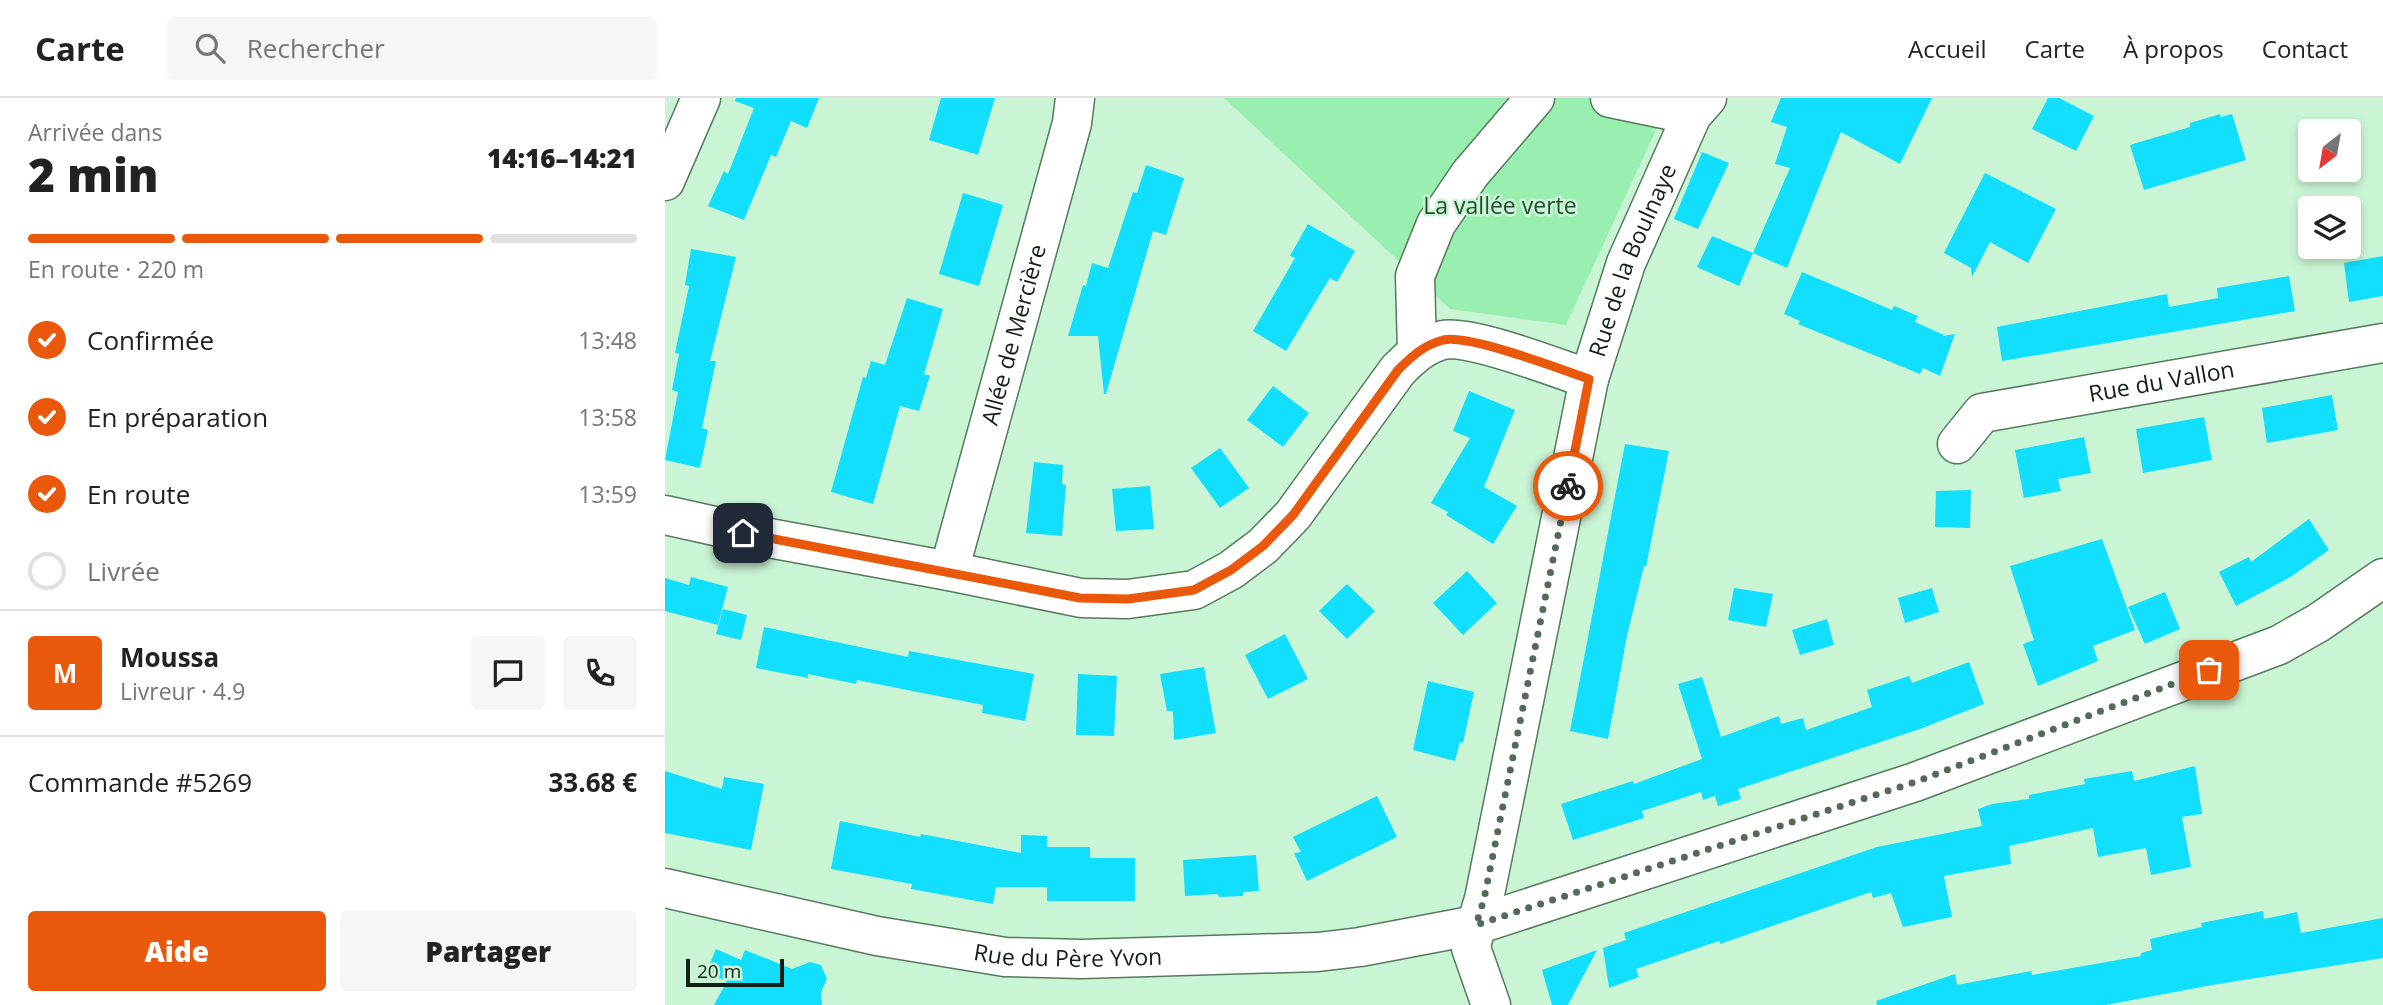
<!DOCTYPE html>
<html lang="fr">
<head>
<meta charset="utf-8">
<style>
	body { margin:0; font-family:"Open Sans",sans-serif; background:#f6f6f6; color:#222; height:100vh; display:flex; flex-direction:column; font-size:26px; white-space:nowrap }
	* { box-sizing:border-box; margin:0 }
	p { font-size:23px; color:#767676 }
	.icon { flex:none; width:38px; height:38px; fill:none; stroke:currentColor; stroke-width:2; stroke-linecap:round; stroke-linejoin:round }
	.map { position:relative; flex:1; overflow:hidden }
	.panel { display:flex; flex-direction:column; background:#fff; width:665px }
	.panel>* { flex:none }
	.needle { width:46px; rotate:211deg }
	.controls { position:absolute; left:1633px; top:21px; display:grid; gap:14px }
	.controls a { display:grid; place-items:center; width:63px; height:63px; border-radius:7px; background:#fff; box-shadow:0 4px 10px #0003; font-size:35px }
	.scale { position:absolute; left:21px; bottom:18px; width:98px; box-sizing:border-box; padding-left:7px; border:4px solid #102014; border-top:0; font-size:19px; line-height:24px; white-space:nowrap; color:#102014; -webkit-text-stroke:5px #caf5d4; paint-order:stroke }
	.pin { position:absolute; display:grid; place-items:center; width:60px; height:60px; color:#fff; margin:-30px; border-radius:14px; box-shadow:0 4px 10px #0006 }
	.courier { position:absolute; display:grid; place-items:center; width:70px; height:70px; margin:-35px; border:5px solid #ea580c; border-radius:50%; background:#fff; color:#222; box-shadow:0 2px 9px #0007 }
	.head em { font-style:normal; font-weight:800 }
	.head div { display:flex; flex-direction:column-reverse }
	.head { display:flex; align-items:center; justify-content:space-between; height:119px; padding:0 28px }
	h1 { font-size:46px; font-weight:800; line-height:52px }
	.bar { display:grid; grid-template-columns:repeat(4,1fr); gap:10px 7px; align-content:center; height:84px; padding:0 28px }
	.bar i { height:9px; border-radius:5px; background:#e0e0e0 }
	.bar .current { background:#ea580c }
	.bar p { grid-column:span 4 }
	.line { display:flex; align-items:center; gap:18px; padding:0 28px; border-top:2px solid #e0e0e0 }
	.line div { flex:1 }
	.round { display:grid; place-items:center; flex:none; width:74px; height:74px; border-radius:7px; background:#f6f6f6 }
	ol { padding:0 28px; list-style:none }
	li { display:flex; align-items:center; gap:21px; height:77px }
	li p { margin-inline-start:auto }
	li .icon { padding:7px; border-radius:50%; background:#ea580c; color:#fff; stroke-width:4 }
	li:last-child { color:#767676 }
	li i { width:38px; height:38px; border:4px solid #e0e0e0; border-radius:50% }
	.primary-button { display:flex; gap:14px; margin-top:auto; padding:14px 28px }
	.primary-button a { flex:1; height:80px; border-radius:7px; background:#ea580c; color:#fff; font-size:28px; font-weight:800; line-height:80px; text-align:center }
	.primary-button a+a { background:#f6f6f6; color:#222 }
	header { display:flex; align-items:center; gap:42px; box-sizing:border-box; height:98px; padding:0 35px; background:#fff; border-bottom:2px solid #e0e0e0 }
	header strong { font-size:33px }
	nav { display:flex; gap:38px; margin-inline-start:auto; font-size:24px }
	.search { width:490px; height:63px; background:#f6f6f6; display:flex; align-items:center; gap:18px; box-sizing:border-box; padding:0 24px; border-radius:7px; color:#767676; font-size:26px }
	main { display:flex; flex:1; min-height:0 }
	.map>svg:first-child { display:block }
	.green { fill:#98efb0 }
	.building { fill:#12defd }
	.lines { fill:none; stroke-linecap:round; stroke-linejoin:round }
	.minor-casing { stroke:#547b5e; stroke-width:41 }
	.minor { stroke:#fff; stroke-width:38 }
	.done { stroke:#516b57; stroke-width:7; stroke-dasharray:0 12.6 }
	.route { stroke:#ea580c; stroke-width:9 }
	.labels { text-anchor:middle; stroke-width:5; stroke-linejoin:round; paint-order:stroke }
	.park-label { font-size:23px; fill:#234d30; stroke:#caf5d4 }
	.street-label { font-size:23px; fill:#102014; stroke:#caf5d4 }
</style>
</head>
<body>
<header>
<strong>Carte</strong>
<div class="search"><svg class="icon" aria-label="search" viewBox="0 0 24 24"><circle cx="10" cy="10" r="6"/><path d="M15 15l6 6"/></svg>Rechercher</div>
<nav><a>Accueil</a><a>Carte</a><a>À propos</a><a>Contact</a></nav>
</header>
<main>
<section class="panel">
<div class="head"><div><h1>2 min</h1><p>Arrivée dans</p></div><em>14:16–14:21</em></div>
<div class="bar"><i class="current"></i><i class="current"></i><i class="current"></i><i></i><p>En route · 220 m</p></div>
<ol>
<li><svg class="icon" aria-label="check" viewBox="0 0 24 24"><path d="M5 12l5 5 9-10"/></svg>Confirmée<p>13:48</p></li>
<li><svg class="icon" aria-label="check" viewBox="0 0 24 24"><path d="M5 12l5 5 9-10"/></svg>En préparation<p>13:58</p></li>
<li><svg class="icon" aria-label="check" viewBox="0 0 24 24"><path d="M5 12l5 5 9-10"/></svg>En route<p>13:59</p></li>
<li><i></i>Livrée</li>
</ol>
<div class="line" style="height:126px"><b class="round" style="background:#ea580c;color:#fff">M</b><div><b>Moussa</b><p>Livreur · 4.9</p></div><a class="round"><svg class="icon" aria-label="chat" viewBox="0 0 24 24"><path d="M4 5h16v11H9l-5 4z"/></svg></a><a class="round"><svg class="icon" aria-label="phone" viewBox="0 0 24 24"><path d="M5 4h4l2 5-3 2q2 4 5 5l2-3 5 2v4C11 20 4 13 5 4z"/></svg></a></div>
<div class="line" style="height:91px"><div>Commande #5269</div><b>33.68 €</b></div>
<div class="primary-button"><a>Aide</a><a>Partager</a></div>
</section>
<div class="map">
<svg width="1718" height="907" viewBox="0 0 1718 907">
	<rect width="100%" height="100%" fill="#caf5d4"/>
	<path class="green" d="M 559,0 L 926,0 L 993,28 L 901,227 L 785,211 Z"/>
	<g class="building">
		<path d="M 71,0 L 154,0 L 142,30 L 126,23 L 111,59 L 106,57 L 79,122 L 43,108 L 59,73 L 63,76 L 89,10 L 70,3 Z"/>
		<path d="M 276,0 L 330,0 L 313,57 L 264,42 Z"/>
		<path d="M 1116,0 L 1267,0 L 1235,66 L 1176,34 L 1122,170 L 1088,155 L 1125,70 L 1110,66 L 1122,29 L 1106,24 Z"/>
		<path d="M 1383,0 L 1394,0 L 1429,18 L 1411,53 L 1367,31 Z"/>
		<path d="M 1555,16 L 1556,19 L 1567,16 L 1581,62 L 1479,92 L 1465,47 L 1525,29 L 1525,25 Z"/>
		<path d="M 1037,54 L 1064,65 L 1033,131 L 1009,121 Z"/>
		<path d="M 481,67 L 519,80 L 501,137 L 488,133 L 441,296 L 439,296 L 433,238 L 403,238 L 418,187 L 421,188 L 427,165 L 443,170 L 468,94 L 472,95 Z"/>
		<path d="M 1320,75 L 1391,111 L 1363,165 L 1325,144 L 1307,179 L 1306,170 L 1279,155 Z"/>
		<path d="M 298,95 L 338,107 L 314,188 L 274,176 Z"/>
		<path d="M 643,126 L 690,153 L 672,184 L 665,180 L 621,253 L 588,233 L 630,160 L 625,158 Z"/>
		<path d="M 1047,138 L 1088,155 L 1074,188 L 1032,169 Z"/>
		<path d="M 26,151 L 71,159 L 45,263 L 51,263 L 37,330 L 43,332 L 35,370 L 0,362 L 13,294 L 7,292 L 14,256 L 10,255 L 24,188 L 20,187 Z"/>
		<path d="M 1718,158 L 1718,198 L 1684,204 L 1679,165 Z"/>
		<path d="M 1137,174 L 1227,212 L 1229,208 L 1253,218 L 1250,224 L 1279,237 L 1278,238 L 1290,236 L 1275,278 L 1258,270 L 1255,276 L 1133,226 L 1135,223 L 1119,216 Z"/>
		<path d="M 1624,178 L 1630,213 L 1337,263 L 1332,229 L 1502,196 L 1504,209 L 1553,200 L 1552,190 Z"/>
		<path d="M 242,200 L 278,211 L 259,276 L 265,278 L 254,313 L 235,308 L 208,406 L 166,394 L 198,279 L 201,280 L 206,263 L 220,267 Z"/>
		<path d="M 608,288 L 644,315 L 618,349 L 582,322 Z"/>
		<path d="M 804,293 L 850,312 L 819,389 L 852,408 L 828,446 L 781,417 L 783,414 L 766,405 L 805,340 L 788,333 Z"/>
		<path d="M 1667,297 L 1673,332 L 1602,345 L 1597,310 Z"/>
		<path d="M 1539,319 L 1547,362 L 1478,375 L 1471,331 Z"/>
		<path d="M 1419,339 L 1426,375 L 1393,381 L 1396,393 L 1359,400 L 1350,352 Z"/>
		<path d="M 960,346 L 1004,353 L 981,469 L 979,468 L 962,538 L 943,641 L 905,633 Z"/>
		<path d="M 555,350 L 584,390 L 555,410 L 526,370 Z"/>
		<path d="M 369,364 L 398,367 L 397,386 L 401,387 L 397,438 L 361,435 Z"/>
		<path d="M 485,388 L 489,431 L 451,433 L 447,391 Z"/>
		<path d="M 1306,392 L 1305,430 L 1270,429 L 1271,393 Z"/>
		<path d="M 1644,421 L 1664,452 L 1627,478 L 1571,508 L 1554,474 L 1584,459 L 1586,464 Z"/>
		<path d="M 1437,441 L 1470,532 L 1428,548 L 1433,563 L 1373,588 L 1358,546 L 1369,542 L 1345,468 Z"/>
		<path d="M 802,473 L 832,505 L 798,537 L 768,505 Z"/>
		<path d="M 26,479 L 63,489 L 53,527 L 0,513 L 0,480 L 24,487 Z"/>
		<path d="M 682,486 L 710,513 L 682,541 L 654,513 Z"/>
		<path d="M 1069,490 L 1108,496 L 1101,529 L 1063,522 Z"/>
		<path d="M 1267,490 L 1274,514 L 1240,525 L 1233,500 Z"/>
		<path d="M 1500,494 L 1515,531 L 1480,546 L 1463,509 Z"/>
		<path d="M 58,511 L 82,517 L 76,542 L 51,536 Z"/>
		<path d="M 1162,521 L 1169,547 L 1135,557 L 1127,532 Z"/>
		<path d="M 99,529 L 243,559 L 244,553 L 369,576 L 360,623 L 317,615 L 318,607 L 192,582 L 191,586 L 143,576 L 143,580 L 91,570 Z"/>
		<path d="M 620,536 L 643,581 L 603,601 L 580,557 Z"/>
		<path d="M 1304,564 L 1319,606 L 1255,631 L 1073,691 L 1076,701 L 1053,708 L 1050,698 L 1038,702 L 1036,694 L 977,713 L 979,720 L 908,742 L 896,706 L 968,683 L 969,686 L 1037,661 L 1013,586 L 1037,579 L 1056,639 L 1114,618 L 1116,626 L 1138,620 L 1141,632 L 1207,609 L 1202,592 L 1244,578 L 1247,585 Z"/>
		<path d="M 539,569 L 551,635 L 509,642 L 508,613 L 502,613 L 495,576 Z"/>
		<path d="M 413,576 L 452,578 L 449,638 L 411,637 Z"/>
		<path d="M 763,583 L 809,594 L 798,645 L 795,644 L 790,663 L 748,652 Z"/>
		<path d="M 1530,668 L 1537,716 L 1517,719 L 1526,769 L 1486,777 L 1481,750 L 1433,759 L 1428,730 L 1344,748 L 1346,766 L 1279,778 L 1287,819 L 1238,829 L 1226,795 L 1208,800 L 1206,794 L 1055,846 L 1054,843 L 971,871 L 974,879 L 944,890 L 938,850 L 961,842 L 959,835 L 1212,749 L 1317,728 L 1313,711 L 1327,706 L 1364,701 L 1364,697 L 1420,686 L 1419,681 L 1467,673 L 1469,683 Z"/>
		<path d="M 0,673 L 57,691 L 59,679 L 99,686 L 86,752 L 0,735 Z"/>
		<path d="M 712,698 L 732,739 L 642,783 L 629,755 L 636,754 L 628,739 Z"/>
		<path d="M 175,723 L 255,739 L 256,736 L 356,755 L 356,737 L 382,738 L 382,749 L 425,749 L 425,760 L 470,760 L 470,803 L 382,803 L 382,789 L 331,789 L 328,806 L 246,791 L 247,786 L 166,771 Z"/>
		<path d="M 591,757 L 594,793 L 578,794 L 578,798 L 554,799 L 553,796 L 520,798 L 518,762 Z"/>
		<path d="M 1598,813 L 1599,821 L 1632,814 L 1636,835 L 1718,820 L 1718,860 L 1547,887 L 1441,907 L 1212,907 L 1211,903 L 1290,876 L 1292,887 L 1366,873 L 1367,877 L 1476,858 L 1476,855 L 1487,852 L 1485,841 L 1537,829 L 1536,825 Z"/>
		<path d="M 51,851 L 76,862 L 80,852 L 127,871 L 145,864 L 156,867 L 162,881 L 156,894 L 157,907 L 49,907 L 62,883 L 41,875 Z"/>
		<path d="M 932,852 L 903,907 L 887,907 L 877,872 Z"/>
	</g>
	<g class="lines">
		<defs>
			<g id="minor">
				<path d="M 945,0 L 1027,17"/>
				<path d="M 0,83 L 36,0"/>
				<path d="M 752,253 L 750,178 L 771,126 L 805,76 L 870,0"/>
				<path id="s1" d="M 1292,346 L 1317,315 L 1718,245"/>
				<path d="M 0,417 L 104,440 L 284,473 L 416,500 L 463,501 L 529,492 L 566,472 L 598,448 L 628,417 L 733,272 C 747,258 759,247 778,242 C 805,236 894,271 924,281"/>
				<path id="s2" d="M 284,473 L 407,25 L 410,0"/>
				<path id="s3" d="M 0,790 L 212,838 L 340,859 L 416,861 L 653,854 L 695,849 L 811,827 L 1250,684 L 1614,547 L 1653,525 L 1718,480"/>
				<path id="s4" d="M 826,907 L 806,850 L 811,827 L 819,801 L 924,281 L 961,165 L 1027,17 L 1042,0"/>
			</g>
		</defs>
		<use href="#minor" class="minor-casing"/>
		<use href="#minor" class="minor"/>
	</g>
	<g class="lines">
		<path class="done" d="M 903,388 L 819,801 L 811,827 L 1250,684 L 1544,572"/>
		<path class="route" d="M 78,435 L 415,500 L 463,501 L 529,492 L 566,472 L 598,448 L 628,417 L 733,272 C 747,258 759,247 778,242 C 804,236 895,271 924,281 L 903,388"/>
	</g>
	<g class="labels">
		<g class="park-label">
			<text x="835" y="116">La vallée verte</text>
		</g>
		<g class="street-label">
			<text dy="8" stroke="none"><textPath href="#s4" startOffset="768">Rue de la Boulnaye</textPath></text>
			<text dy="8" stroke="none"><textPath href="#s2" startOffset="245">Allée de Mercière</textPath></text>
			<text dy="8" stroke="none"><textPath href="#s1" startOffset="222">Rue du Vallon</textPath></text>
			<text dy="8" stroke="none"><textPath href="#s3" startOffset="410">Rue du Père Yvon</textPath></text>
		</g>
	</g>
</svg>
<div class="controls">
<a><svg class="needle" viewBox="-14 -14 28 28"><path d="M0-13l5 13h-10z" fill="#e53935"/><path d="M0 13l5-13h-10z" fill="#767676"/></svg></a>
<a><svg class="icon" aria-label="layers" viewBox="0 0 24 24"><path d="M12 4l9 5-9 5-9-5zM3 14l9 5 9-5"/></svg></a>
</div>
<div class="scale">20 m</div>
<div class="pin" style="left:1544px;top:572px;background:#ea580c"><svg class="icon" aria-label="bag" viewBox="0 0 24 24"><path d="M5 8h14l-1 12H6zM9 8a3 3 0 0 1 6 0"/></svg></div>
<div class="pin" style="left:78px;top:435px;background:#1f2937"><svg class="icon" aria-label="home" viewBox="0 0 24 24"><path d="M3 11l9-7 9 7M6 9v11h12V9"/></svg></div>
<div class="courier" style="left:903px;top:388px"><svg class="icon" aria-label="bike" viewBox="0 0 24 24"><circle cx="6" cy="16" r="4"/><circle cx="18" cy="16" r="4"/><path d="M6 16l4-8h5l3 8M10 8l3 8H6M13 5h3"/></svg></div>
</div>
</main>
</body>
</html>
